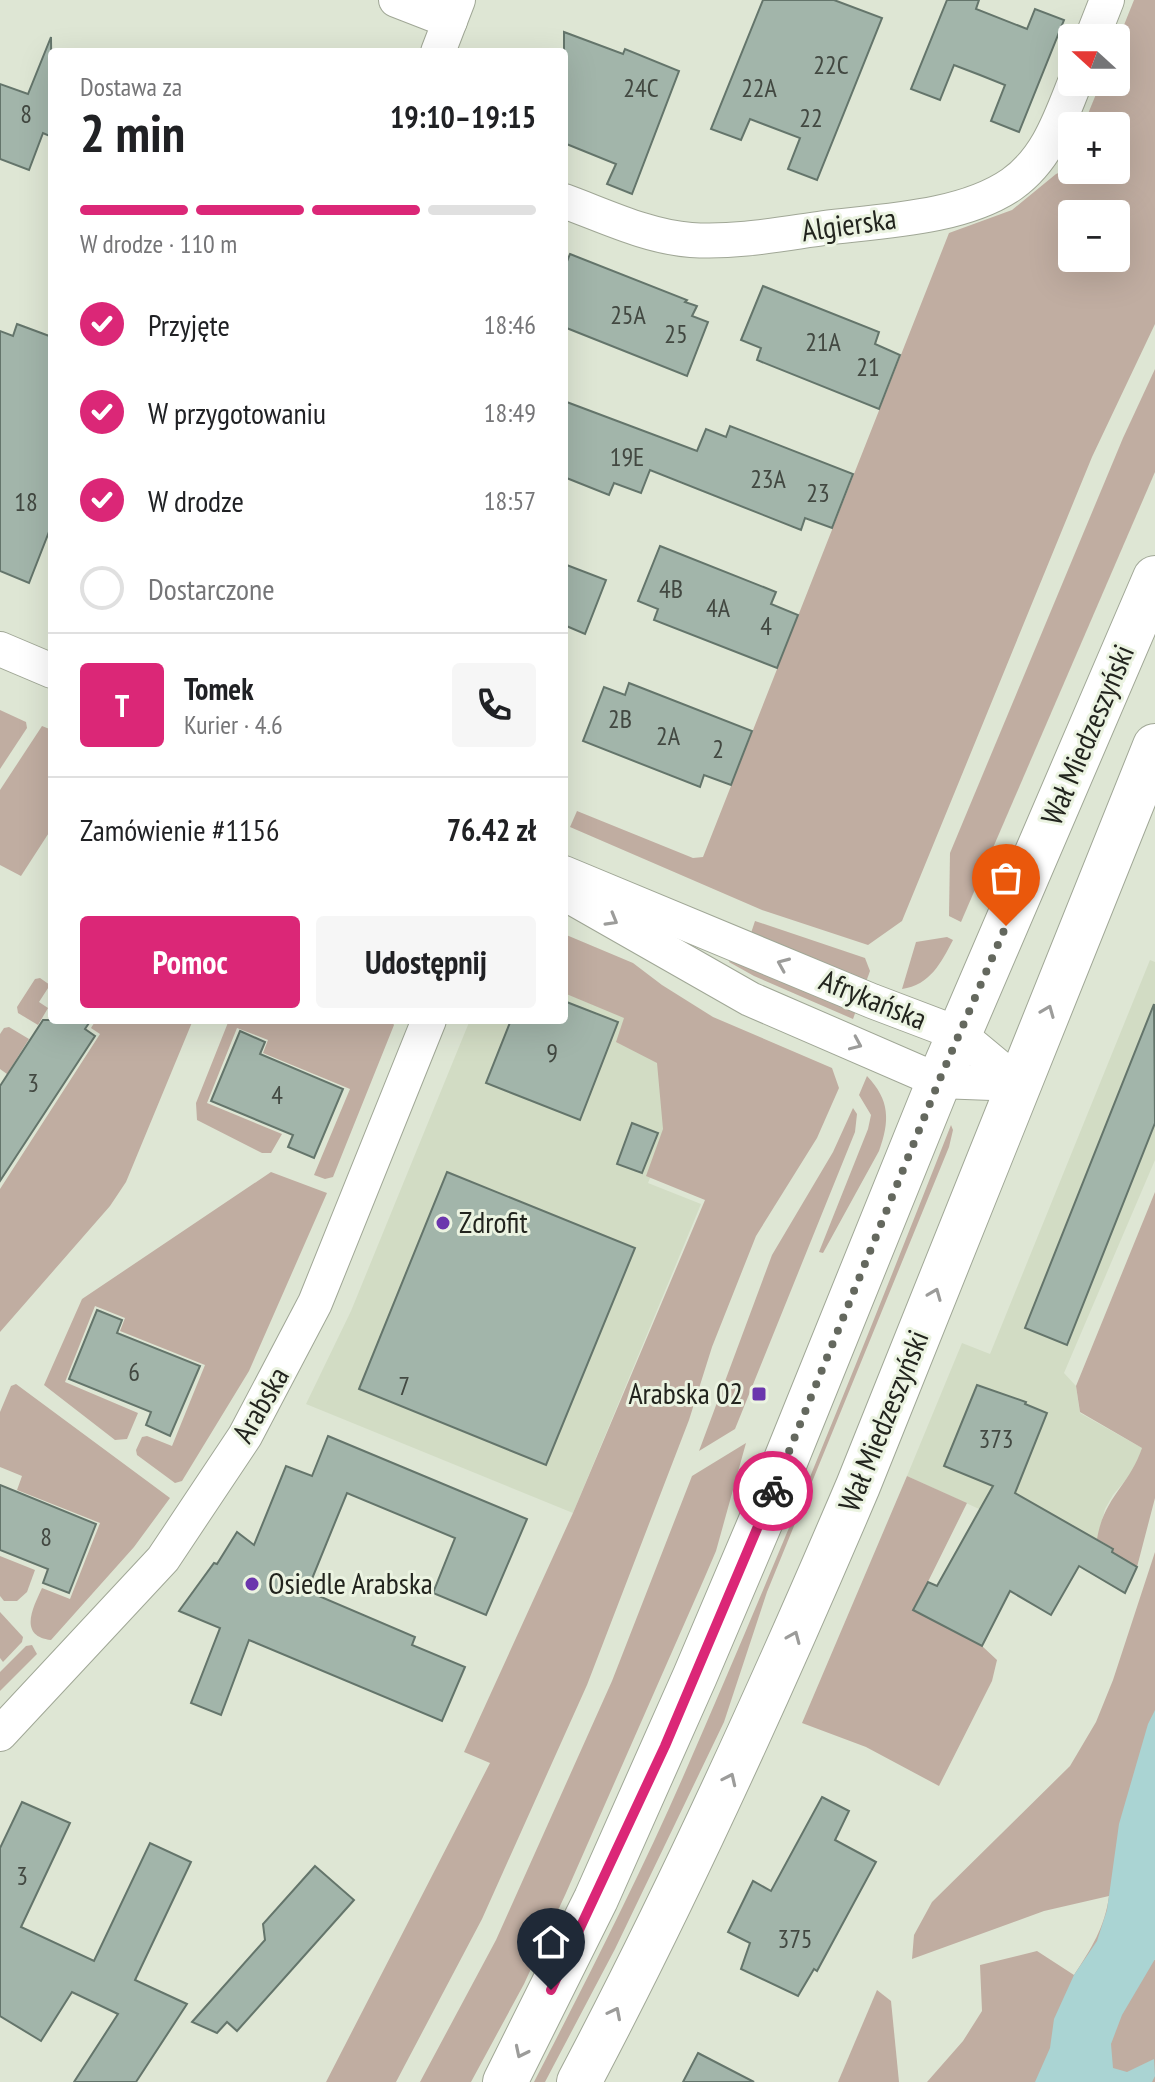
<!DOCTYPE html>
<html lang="pl">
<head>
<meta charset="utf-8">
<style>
	body { margin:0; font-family:"PT Sans Narrow",sans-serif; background:#f6f6f6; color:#202124; height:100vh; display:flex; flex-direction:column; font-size:30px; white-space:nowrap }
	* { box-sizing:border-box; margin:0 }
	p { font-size:26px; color:#757577 }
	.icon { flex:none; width:44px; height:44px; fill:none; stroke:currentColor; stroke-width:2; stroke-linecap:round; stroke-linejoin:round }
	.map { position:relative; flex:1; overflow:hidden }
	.details { position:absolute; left:48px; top:48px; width:520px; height:976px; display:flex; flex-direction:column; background:#fff; border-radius:8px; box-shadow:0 8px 32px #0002 }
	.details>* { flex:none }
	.needle { width:52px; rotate:291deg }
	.buttons { position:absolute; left:1058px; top:24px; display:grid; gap:16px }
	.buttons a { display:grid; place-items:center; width:72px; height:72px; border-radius:8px; background:#fff; box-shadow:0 8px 32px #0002; font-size:40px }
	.pin { position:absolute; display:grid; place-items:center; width:68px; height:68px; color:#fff; margin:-82px -34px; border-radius:50% 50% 50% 0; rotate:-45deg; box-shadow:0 0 8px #0007 }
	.pin .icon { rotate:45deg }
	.courier { position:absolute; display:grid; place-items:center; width:80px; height:80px; margin:-40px; border:6px solid #db2777; border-radius:50%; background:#fff; color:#222; box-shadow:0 2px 10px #0007 }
	.head em { font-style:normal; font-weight:700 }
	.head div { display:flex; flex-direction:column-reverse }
	.head { display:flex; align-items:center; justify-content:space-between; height:136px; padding:0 32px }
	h1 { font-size:52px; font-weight:700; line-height:60px }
	.bar { display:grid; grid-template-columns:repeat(4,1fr); gap:12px 8px; align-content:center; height:96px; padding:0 32px }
	.bar i { height:10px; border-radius:6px; background:#e0e0e0 }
	.bar .current { background:#db2777 }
	.bar p { grid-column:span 4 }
	.line { display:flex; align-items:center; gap:20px; padding:0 32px; border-top:2px solid #e0e0e0 }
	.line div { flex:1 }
	.round { display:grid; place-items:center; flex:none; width:84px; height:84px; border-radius:8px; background:#f6f6f6 }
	ol { padding:0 32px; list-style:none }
	li { display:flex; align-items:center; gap:24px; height:88px }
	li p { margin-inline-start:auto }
	li .icon { padding:8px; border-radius:50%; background:#db2777; color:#fff; stroke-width:4 }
	li:last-child { color:#757577 }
	li i { width:44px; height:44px; border:4px solid #e0e0e0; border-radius:50% }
	.action { display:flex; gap:16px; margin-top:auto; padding:16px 32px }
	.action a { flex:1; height:92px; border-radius:8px; background:#db2777; color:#fff; font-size:32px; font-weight:700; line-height:92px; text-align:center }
	.action a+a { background:#f6f6f6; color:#202124 }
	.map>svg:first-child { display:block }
	.built { fill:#d2dcc4 }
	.green { fill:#c0ada1; fill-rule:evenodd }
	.water { fill:#aad4d3 }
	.building { fill:#a2b5aa; stroke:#64756b; stroke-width:2 }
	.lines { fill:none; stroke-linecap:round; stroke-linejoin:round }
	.street-casing { stroke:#a0a796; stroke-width:36 }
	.secondary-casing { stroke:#a0a796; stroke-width:46 }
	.street { stroke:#fff; stroke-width:34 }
	.secondary { stroke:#fff; stroke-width:44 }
	.oneway { stroke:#9c9c9a }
	.done { stroke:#64685e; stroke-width:8; stroke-dasharray:0 14.4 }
	.route { stroke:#db2777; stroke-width:10 }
	.poi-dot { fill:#6b36ad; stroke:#ebf3e1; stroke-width:3 }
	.labels { text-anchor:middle; stroke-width:6; stroke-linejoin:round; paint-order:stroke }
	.number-label { font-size:26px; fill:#424841 }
	.street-label { font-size:30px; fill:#22241e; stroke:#ebf3e1 }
	.poi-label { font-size:30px; fill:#22241e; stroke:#ebf3e1; text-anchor:start }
</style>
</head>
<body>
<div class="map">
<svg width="1155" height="2082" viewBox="0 0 1155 2082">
	<rect width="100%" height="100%" fill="#dee6d4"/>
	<g class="built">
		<path d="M 564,940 L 707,1037 L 648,1183 L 701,1204 L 573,1513 L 306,1404 L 351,1311 L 470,1020 L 564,1020 Z"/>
		<path d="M 1150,960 L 1155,962 L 1155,1160 L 1064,1373 L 1076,1386 L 1080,1413 L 1142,1448 L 1135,1469 L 1113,1495 L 1105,1509 L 1097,1539 L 1113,1549 L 1112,1552 L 1137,1567 L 1125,1593 L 990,1514 L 907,1476 L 962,1343 L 990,1354 Z"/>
	</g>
	<g class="green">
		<path d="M 1134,0 L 1155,0 L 1155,324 L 1092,457 L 902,921 L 868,945 L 762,910 L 570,827 L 577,811 L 693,858 L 703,857 L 949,233 L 1012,210 L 1056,174 L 1066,170 L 1072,154 L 1072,170 L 1116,170 L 1116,126 L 1083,126 L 1101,82 L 1116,82 L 1116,45 ZM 1072,214 L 1116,214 L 1116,258 L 1072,258 Z"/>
		<path d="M 1155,369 L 1155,472 L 961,922 L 949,916 L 950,853 L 1123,438 Z"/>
		<path d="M 0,710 L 26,722 L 27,728 L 0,769 Z"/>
		<path d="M 42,726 L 52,730 L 52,828 L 21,876 L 0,865 L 0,790 Z"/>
		<path d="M 755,921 L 865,958 L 870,971 L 866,982 L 751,933 Z"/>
		<path d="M 564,934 L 633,963 L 662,985 L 713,1017 L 832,1068 L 839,1088 L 817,1138 L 756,1236 L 712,1347 L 689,1420 L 587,1685 L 482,1919 L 396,2082 L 326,2082 L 490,1763 L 464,1752 L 573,1513 L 705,1200 L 646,1176 L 663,1129 L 657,1063 L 616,1042 L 624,1018 L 564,993 Z"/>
		<path d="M 947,937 L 953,940 C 941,963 930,985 902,989 L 916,942 Z"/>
		<path d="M 732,956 L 857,1008 L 853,1019 L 754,976 L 729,962 Z"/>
		<path d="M 40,978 L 50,985 L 39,1002 L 48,1008 L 38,1025 L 18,1013 L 17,1007 L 35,979 Z"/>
		<path d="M 96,1020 L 193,1020 L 126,1182 L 110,1206 L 0,1332 L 0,1189 L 100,1034 L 91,1028 Z"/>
		<path d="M 229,1020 L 391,1020 L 394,1025 L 333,1177 L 325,1179 L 314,1175 L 350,1089 L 263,1053 L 268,1040 L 237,1028 L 207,1103 L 282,1134 L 271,1153 L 262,1153 L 197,1120 L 196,1103 Z"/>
		<path d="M 9,1027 L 29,1039 L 7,1074 L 0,1069 L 0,1034 L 4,1028 Z"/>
		<path d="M 867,1076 C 890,1100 890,1121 879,1151 L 823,1253 L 819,1252 L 868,1129 L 871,1115 L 859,1095 Z"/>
		<path d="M 853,1108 L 857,1114 L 855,1132 L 735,1429 L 699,1451 L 772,1255 L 833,1152 Z"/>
		<path d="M 951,1125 L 953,1130 L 949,1147 L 767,1592 L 724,1722 L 615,1949 L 545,2082 L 534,2082 C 586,1981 638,1880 683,1777 C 777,1562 865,1344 951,1125 Z"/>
		<path d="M 271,1172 L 327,1193 L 249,1371 L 182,1481 L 175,1483 L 137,1455 L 136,1450 L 142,1437 L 147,1436 L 172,1446 L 205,1365 L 120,1331 L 125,1318 L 95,1306 L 65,1382 L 138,1413 L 127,1439 L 115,1440 L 44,1385 L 82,1299 Z"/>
		<path d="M 1155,1192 L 1155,1498 L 1137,1567 L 1112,1552 L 1113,1548 L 1097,1539 C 1104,1497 1129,1486 1142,1448 L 1080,1412 L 1076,1386 Z"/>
		<path d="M 16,1384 L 170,1498 L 134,1547 L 51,1640 C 17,1636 34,1606 42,1588 L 70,1599 L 100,1523 L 17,1490 L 22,1476 L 0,1467 L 0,1412 L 11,1386 Z"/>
		<path d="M 746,1443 L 716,1551 L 704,1579 L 566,1893 L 524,1984 L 471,2082 L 420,2082 L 496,1940 L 612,1681 L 692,1476 Z"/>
		<path d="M 907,1476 L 967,1503 L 914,1610 L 982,1646 L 997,1660 L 992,1681 L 939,1786 L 866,1747 L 802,1723 Z"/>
		<path d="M 1155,1552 L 1155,1740 L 1064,2082 L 927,2082 L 963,2041 L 982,2011 L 980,1965 L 1037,1951 L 1074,1975 C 1091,1949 1105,1927 1109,1896 L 1044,1911 L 912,1959 L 914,1935 L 932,1902 L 1070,1766 L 1096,1722 L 1113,1680 Z"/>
		<path d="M 0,1556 L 35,1570 L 27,1592 L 17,1601 L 4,1601 L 0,1596 Z"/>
		<path d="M 0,1612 L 23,1637 L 22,1642 L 3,1662 L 0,1658 Z"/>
		<path d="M 32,1645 L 37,1654 L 0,1691 L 0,1672 L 26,1646 Z"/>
		<path d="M 1155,1959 L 1155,2082 L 1093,2082 L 1104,2017 Z"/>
		<path d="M 877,1990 L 891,2001 L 899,2082 L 838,2082 Z"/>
	</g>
	<path class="water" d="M 1155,1710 L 1155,1959 L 1122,2015 L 1111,2044 L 1113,2068 L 1127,2072 L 1154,2059 L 1155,2076 L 1152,2082 L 1035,2082 L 1050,2048 L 1054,2019 L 1074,1975 L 1097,1941 L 1107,1910 L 1119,1824 L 1148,1724 Z"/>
	<g class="building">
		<path d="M 763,0 L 834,0 L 882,18 L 817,180 L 788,169 L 800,138 L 750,119 L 741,140 L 711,129 Z"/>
		<path d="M 947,0 L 979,0 L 976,9 L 1027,29 L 1035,9 L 1064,20 L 1019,132 L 991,121 L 1005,85 L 980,75 L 954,65 L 940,100 L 911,89 Z"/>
		<path d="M 564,32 L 623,54 L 625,49 L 679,71 L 632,194 L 607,184 L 616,164 L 564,143 Z"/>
		<path d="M 51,37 L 52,137 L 43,133 L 29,170 L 0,159 L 0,84 L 28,94 Z"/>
		<path d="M 570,254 L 687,300 L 685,302 L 697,306 L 692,316 L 708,322 L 687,376 L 564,327 L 564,269 Z"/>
		<path d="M 763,286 L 879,332 L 875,344 L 900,355 L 879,409 L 757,360 L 761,348 L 741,340 Z"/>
		<path d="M 17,324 L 52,337 L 52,524 L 29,583 L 0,571 L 0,331 L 13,336 Z"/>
		<path d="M 564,401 L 697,451 L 706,429 L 726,437 L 730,426 L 853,474 L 832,528 L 805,518 L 801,530 L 650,470 L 641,493 L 614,483 L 609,495 L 564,477 Z"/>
		<path d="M 660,546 L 776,592 L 771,604 L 798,615 L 777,668 L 654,620 L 658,609 L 638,601 Z"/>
		<path d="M 564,564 L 606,580 L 585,634 L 564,625 Z"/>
		<path d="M 629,683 L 752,731 L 731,785 L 704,775 L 700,787 L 583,741 L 604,687 L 625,695 Z"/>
		<path d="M 564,1001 L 618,1022 L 580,1120 L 486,1083 L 511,1020 L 564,1020 Z"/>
		<path d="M 1154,1004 L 1155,1123 L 1067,1345 L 1025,1328 Z"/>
		<path d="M 43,1020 L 91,1020 L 85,1029 L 95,1036 L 0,1181 L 0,1086 Z"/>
		<path d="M 240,1031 L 265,1042 L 260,1054 L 343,1089 L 314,1158 L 288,1147 L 293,1135 L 211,1101 Z"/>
		<path d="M 632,1123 L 658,1133 L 642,1173 L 617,1164 Z"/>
		<path d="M 447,1172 L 635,1248 L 546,1465 L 359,1389 Z"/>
		<path d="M 97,1310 L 122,1320 L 117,1333 L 200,1366 L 170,1436 L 146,1425 L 151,1412 L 69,1379 Z"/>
		<path d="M 977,1385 L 1026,1402 L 1025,1404 L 1047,1413 L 1015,1493 L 1113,1549 L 1112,1552 L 1137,1567 L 1125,1593 L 1079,1566 L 1051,1615 L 1010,1591 L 982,1646 L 913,1610 L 928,1582 L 937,1586 L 993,1486 L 944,1466 Z"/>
		<path d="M 328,1436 L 527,1519 L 486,1615 L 433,1593 L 455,1538 L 347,1493 L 307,1591 L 415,1637 L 412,1645 L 465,1667 L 442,1721 L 249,1640 L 221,1715 L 191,1703 L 220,1628 L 179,1611 L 214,1563 L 217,1564 L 237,1532 L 254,1545 L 286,1466 L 312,1476 Z"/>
		<path d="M 0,1485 L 96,1524 L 69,1593 L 43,1583 L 48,1569 L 0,1550 Z"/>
		<path d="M 822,1797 L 849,1811 L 835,1840 L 876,1862 L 817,1971 L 814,1969 L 798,1996 L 741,1969 L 750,1943 L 728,1932 L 753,1881 L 771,1891 Z"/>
		<path d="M 22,1802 L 70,1823 L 21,1927 L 94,1961 L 150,1843 L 191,1862 L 135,1980 L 187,2004 L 136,2082 L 74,2082 L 118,2014 L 72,1992 L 41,2041 L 0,2016 L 0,1848 Z"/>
		<path d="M 315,1866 L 354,1900 L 237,2031 L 227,2022 L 217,2033 L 192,2022 L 265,1940 L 263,1924 Z"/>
		<path d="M 698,2053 L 754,2082 L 683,2082 Z"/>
	</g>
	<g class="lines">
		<defs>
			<g id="street">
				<path d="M 396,0 L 450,21"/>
				<path d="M 1092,38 L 1107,0"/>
				<path d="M 438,52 L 458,0"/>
				<path d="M 564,201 C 605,216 648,237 691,240 C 736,243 781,234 824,228 C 883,221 963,218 1012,184 C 1047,159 1060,120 1075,82"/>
				<path d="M 0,649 L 52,671"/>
				<path d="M 564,873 L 872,1001 L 959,1034 L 1019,1084"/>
				<path d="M 564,893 L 750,999 L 939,1081 L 1019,1084"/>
				<path d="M 0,1734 L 163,1559 L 245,1436 L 315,1303 L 429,1020"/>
			</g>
			<g id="secondary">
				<path d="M 505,2082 L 596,1899 L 695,1676 L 766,1509 L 939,1081 L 1155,578"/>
				<path d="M 579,2082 C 682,1887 772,1688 858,1486 L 1155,746"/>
			</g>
		</defs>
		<use href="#street" class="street-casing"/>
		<use href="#secondary" class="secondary-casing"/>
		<use href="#street" class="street"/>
		<use href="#secondary" class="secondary"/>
	</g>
	<defs><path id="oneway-chevron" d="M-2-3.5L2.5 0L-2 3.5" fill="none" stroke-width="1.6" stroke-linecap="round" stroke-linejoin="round" transform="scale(2)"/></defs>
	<g class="oneway">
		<use href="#oneway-chevron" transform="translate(612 920) rotate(30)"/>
		<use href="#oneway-chevron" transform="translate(783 964) rotate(-157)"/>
		<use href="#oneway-chevron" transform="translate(1048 1011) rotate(-68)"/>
		<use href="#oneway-chevron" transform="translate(856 1044) rotate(24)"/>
		<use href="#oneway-chevron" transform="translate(935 1294) rotate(-68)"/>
		<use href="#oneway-chevron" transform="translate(794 1637) rotate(-67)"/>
		<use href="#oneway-chevron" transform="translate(730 1779) rotate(-65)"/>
		<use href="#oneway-chevron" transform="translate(615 2013) rotate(-63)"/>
		<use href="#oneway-chevron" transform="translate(521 2052) rotate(116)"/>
	</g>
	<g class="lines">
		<path class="done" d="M 773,1491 L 939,1081 L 1006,926"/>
		<path class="route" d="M 551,1990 L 665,1746 L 773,1491"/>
	</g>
	<g class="poi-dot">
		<circle cx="443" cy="1223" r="8"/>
		<rect x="751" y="1386" width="16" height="16" rx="4"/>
		<circle cx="252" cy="1584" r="8"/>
	</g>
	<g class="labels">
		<g class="number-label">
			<text x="831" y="74">22C</text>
			<text x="641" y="97">24C</text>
			<text x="759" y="97">22A</text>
			<text x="26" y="123">8</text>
			<text x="811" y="127">22</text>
			<text x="628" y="324">25A</text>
			<text x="676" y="343">25</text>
			<text x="823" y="351">21A</text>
			<text x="868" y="376">21</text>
			<text x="627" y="466">19E</text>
			<text x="768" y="488">23A</text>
			<text x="818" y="502">23</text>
			<text x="26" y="511">18</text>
			<text x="671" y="598">4B</text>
			<text x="718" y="617">4A</text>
			<text x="766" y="635">4</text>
			<text x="620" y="728">2B</text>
			<text x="668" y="745">2A</text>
			<text x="718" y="758">2</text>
			<text x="552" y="1062">9</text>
			<text x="33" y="1092">3</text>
			<text x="277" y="1104">4</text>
			<text x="134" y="1381">6</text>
			<text x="404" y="1395">7</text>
			<text x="996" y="1448">373</text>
			<text x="46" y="1546">8</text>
			<text x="22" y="1885">3</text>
			<text x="795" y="1948">375</text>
		</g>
		<g class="street-label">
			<text transform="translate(849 225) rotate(-8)" y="10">Algierska</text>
			<text transform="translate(1088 735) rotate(-67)" y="10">Wał Miedzeszyński</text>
			<text transform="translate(873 1000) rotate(22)" y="10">Afrykańska</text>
			<text transform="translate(261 1405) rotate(-60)" y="10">Arabska</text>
			<text transform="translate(884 1421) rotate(-68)" y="10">Wał Miedzeszyński</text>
		</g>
		<g class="poi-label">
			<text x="459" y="1233">Zdrofit</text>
			<text x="743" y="1404" text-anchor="end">Arabska 02</text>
			<text x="268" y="1594">Osiedle Arabska</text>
		</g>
	</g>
</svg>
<div class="buttons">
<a><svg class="needle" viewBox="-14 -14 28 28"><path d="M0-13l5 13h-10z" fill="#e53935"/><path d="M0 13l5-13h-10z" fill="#757577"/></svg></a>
<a>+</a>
<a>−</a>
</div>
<div class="pin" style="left:1006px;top:926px;background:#ea580c"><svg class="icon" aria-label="bag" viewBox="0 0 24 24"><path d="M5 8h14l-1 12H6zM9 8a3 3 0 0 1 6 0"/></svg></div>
<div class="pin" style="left:551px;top:1990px;background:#1f2937"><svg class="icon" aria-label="home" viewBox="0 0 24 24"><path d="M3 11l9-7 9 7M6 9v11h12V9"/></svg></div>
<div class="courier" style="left:773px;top:1491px"><svg class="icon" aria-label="bike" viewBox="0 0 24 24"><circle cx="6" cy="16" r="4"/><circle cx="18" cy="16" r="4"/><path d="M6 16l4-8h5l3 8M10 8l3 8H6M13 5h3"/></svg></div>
<section class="details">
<div class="head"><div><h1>2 min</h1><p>Dostawa za</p></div><em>19:10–19:15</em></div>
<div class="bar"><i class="current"></i><i class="current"></i><i class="current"></i><i></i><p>W drodze · 110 m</p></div>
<ol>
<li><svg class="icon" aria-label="check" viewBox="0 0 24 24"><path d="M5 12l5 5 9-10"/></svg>Przyjęte<p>18:46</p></li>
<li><svg class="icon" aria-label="check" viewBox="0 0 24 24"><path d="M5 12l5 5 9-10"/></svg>W przygotowaniu<p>18:49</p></li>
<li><svg class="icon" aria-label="check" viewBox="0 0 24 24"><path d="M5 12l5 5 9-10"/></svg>W drodze<p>18:57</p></li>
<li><i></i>Dostarczone</li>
</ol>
<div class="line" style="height:144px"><b class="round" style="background:#db2777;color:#fff">T</b><div><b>Tomek</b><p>Kurier · 4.6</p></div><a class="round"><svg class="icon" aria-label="phone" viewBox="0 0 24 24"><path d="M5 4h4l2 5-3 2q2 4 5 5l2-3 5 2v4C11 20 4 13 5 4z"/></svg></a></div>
<div class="line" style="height:104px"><div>Zamówienie #1156</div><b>76.42 zł</b></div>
<div class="action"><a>Pomoc</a><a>Udostępnij</a></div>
</section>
</div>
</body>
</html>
